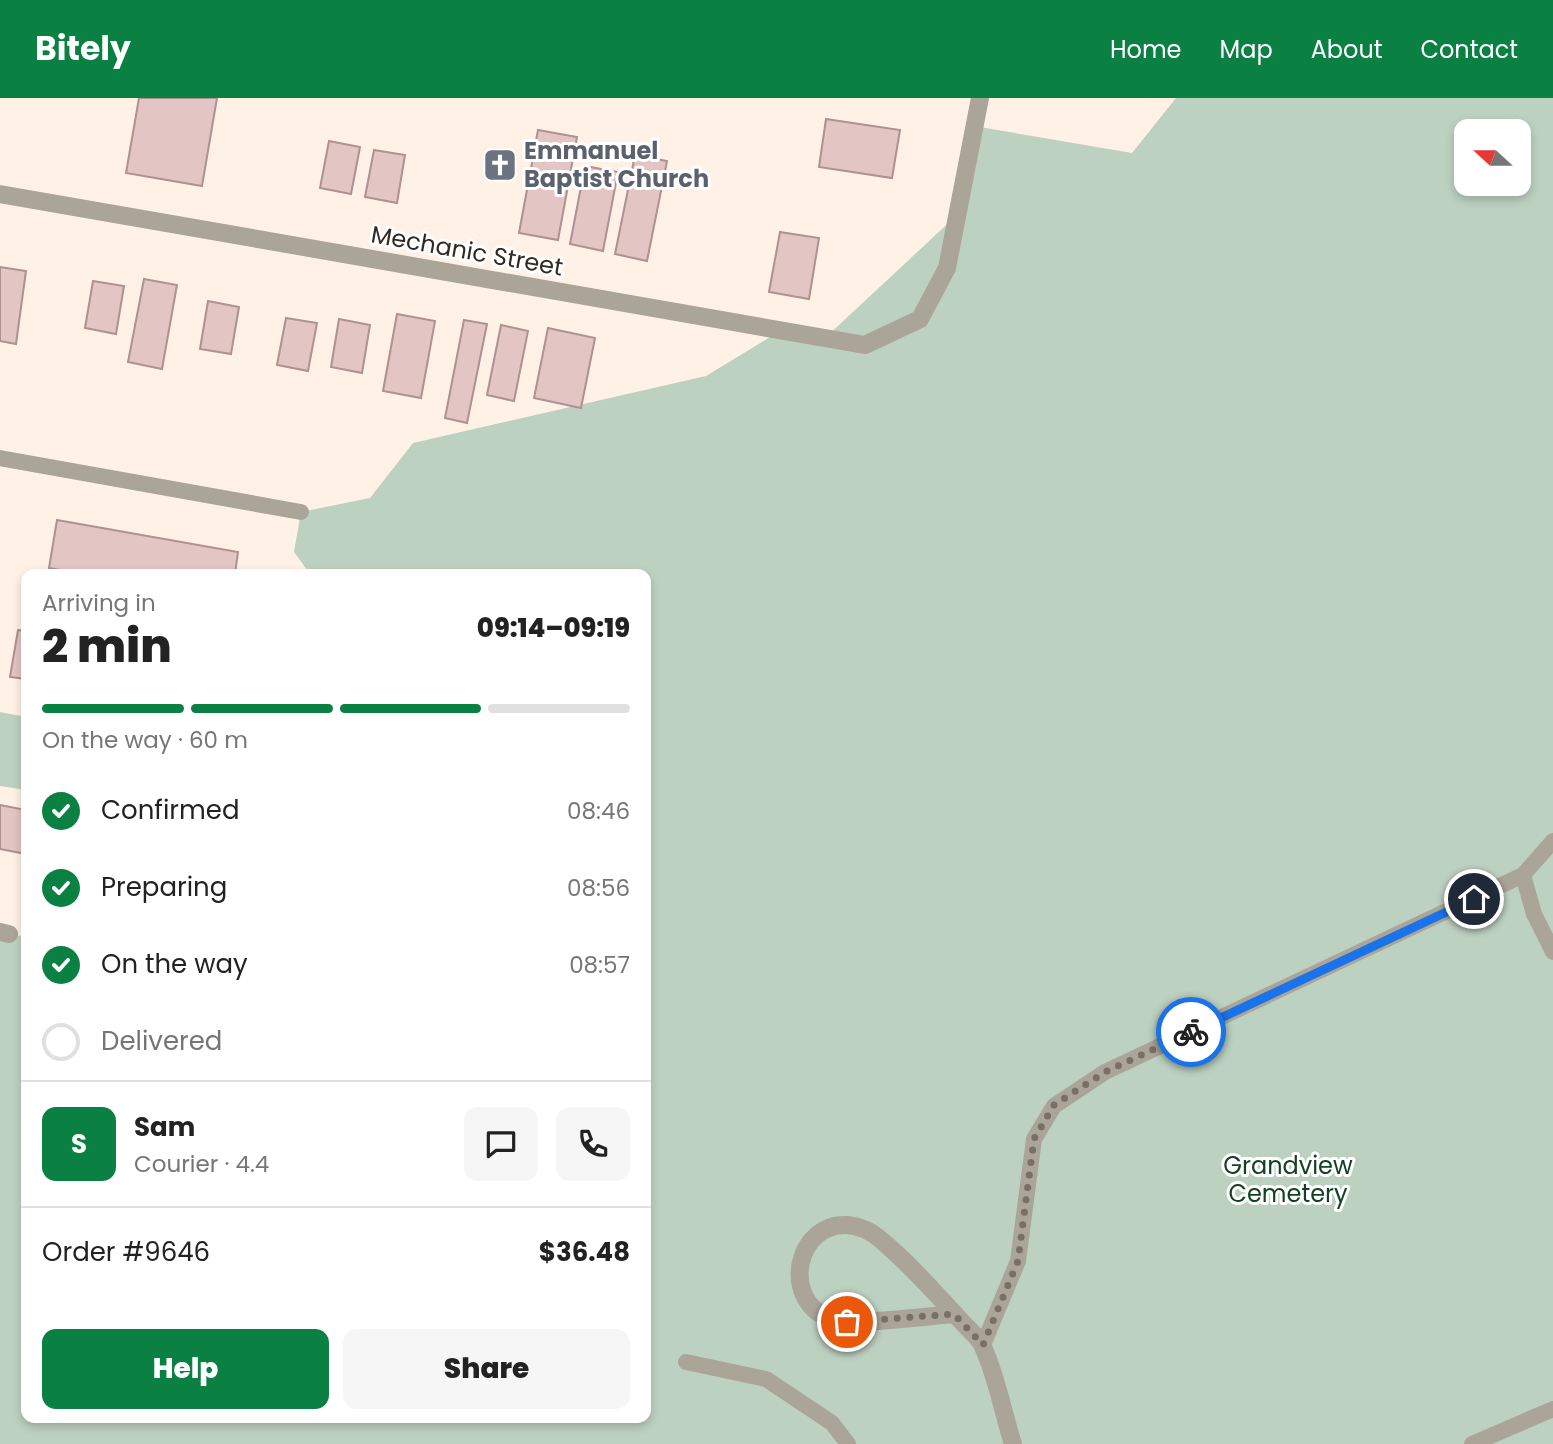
<!DOCTYPE html>
<html lang="en">
<head>
<meta charset="utf-8">
<style>
	body { margin:0; font-family:Poppins,sans-serif; background:#f6f6f6; color:#222; height:100vh; display:flex; flex-direction:column; font-size:26px; white-space:nowrap }
	* { box-sizing:border-box; margin:0 }
	p { font-size:23px; color:#767676 }
	.icon { flex:none; width:38px; height:38px; fill:none; stroke:currentColor; stroke-width:2; stroke-linecap:round; stroke-linejoin:round }
	.map { position:relative; flex:1; overflow:hidden }
	.drawer { position:absolute; left:21px; top:471px; width:630px; height:854px; display:flex; flex-direction:column; background:#fff; border-radius:14px; box-shadow:0 4px 10px #0003 }
	.drawer>* { flex:none }
	.needle { width:46px; rotate:291deg }
	.tools { position:absolute; left:1454px; top:21px; display:grid; gap:14px }
	.tools a { display:grid; place-items:center; width:77px; height:77px; border-radius:14px; background:#fff; box-shadow:0 4px 10px #0003; font-size:35px }
	.pin { position:absolute; display:grid; place-items:center; width:60px; height:60px; color:#fff; margin:-30px; border:4px solid #fff; border-radius:50%; box-shadow:0 2px 7px #0007 }
	.courier { position:absolute; display:grid; place-items:center; width:70px; height:70px; margin:-35px; border:5px solid #1a73e8; border-radius:50%; background:#fff; color:#222; box-shadow:0 2px 9px #0007 }
	.head em { font-style:normal; font-weight:800 }
	.head div { display:flex; flex-direction:column-reverse }
	.head { display:flex; align-items:center; justify-content:space-between; height:119px; padding:0 21px }
	h1 { font-size:46px; font-weight:800; line-height:52px }
	.bar { display:grid; grid-template-columns:repeat(4,1fr); gap:10px 7px; align-content:center; height:84px; padding:0 21px }
	.bar i { height:9px; border-radius:5px; background:#e0e0e0 }
	.bar .current { background:#0b8043 }
	.bar p { grid-column:span 4 }
	.line { display:flex; align-items:center; gap:18px; padding:0 21px; border-top:2px solid #e0e0e0 }
	.line div { flex:1 }
	.round { display:grid; place-items:center; flex:none; width:74px; height:74px; border-radius:14px; background:#f6f6f6 }
	ol { padding:0 21px; list-style:none }
	li { display:flex; align-items:center; gap:21px; height:77px }
	li p { margin-inline-start:auto }
	li .icon { padding:7px; border-radius:50%; background:#0b8043; color:#fff; stroke-width:4 }
	li:last-child { color:#767676 }
	li i { width:38px; height:38px; border:4px solid #e0e0e0; border-radius:50% }
	.cta { display:flex; gap:14px; margin-top:auto; padding:14px 21px }
	.cta a { flex:1; height:80px; border-radius:14px; background:#0b8043; color:#fff; font-size:28px; font-weight:800; line-height:80px; text-align:center }
	.cta a+a { background:#f6f6f6; color:#222 }
	header { display:flex; align-items:center; gap:42px; box-sizing:border-box; height:98px; padding:0 35px; background:#0b8043; color:#fff }
	header strong { font-size:33px }
	nav { display:flex; gap:38px; margin-inline-start:auto; font-size:24px }
	.map>svg:first-child { display:block }
	.green { fill:#bdd1c1; fill-rule:evenodd }
	.building { fill:#e3c5c3; stroke:#ae9190; stroke-width:2 }
	.lines { fill:none; stroke-linecap:round; stroke-linejoin:round }
	.lane { stroke:#aaa598; stroke-width:16 }
	.street { stroke:#aaa598; stroke-width:18 }
	.done { stroke:#796f67; stroke-width:7; stroke-dasharray:0 12.6 }
	.route { stroke:#1a73e8; stroke-width:9 }
	.labels { text-anchor:middle; stroke-width:6; stroke-linejoin:round; paint-order:stroke }
	.worship-label { font-size:24px; font-weight:bold; fill:#5b616d; stroke:#fff; text-anchor:start }
	.street-label { font-size:24px; fill:#312922; stroke:#fff }
	.park-label { font-size:24px; fill:#144123; stroke:#fff }
</style>
</head>
<body>
<header>
<strong>Bitely</strong>
<nav><a>Home</a><a>Map</a><a>About</a><a>Contact</a></nav>
</header>
<div class="map">
<svg width="1553" height="1346" viewBox="0 0 1553 1346">
	<rect width="100%" height="100%" fill="#fff1e6"/>
	<g class="green">
		<path d="M 1176,0 L 1553,0 L 1553,1346 L 0,1346 L 0,834 L 26,839 L 26,1320 L 646,1320 L 646,476 L 310,476 L 294,454 L 301,414 L 370,400 L 413,345 L 706,278 L 780,233 L 825,240 L 957,117 L 974,28 L 1132,55 ZM 1466,33 L 1519,33 L 1519,86 L 1466,86 Z"/>
		<path d="M 0,614 L 26,619 L 26,692 L 0,688 Z"/>
	</g>
	<g class="building">
		<path d="M 139,0 L 217,0 L 202,88 L 126,75 Z"/>
		<path d="M 826,21 L 900,32 L 892,80 L 819,69 Z"/>
		<path d="M 538,32 L 577,39 L 558,142 L 519,135 Z"/>
		<path d="M 329,43 L 360,49 L 351,96 L 320,90 Z"/>
		<path d="M 374,52 L 405,57 L 397,105 L 365,99 Z"/>
		<path d="M 635,57 L 667,63 L 647,163 L 615,156 Z"/>
		<path d="M 585,68 L 618,74 L 603,153 L 570,146 Z"/>
		<path d="M 780,134 L 819,140 L 809,201 L 769,194 Z"/>
		<path d="M 0,169 L 26,173 L 16,246 L 0,243 Z"/>
		<path d="M 144,181 L 177,187 L 162,271 L 128,264 Z"/>
		<path d="M 93,183 L 124,188 L 116,236 L 85,230 Z"/>
		<path d="M 208,203 L 239,209 L 231,256 L 200,251 Z"/>
		<path d="M 397,216 L 435,223 L 421,300 L 383,293 Z"/>
		<path d="M 286,220 L 317,225 L 308,273 L 277,267 Z"/>
		<path d="M 339,221 L 370,227 L 362,275 L 331,269 Z"/>
		<path d="M 464,222 L 487,226 L 467,325 L 445,320 Z"/>
		<path d="M 501,227 L 528,233 L 514,303 L 487,297 Z"/>
		<path d="M 548,230 L 595,240 L 581,310 L 534,300 Z"/>
		<path d="M 57,422 L 238,454 L 235,476 L 82,476 L 49,470 Z"/>
		<path d="M 18,532 L 26,533 L 26,581 L 10,579 Z"/>
		<path d="M 0,707 L 26,712 L 26,756 L 0,751 Z"/>
	</g>
	<g class="lines">
		<g class="lane">
			<path d="M 0,360 L 301,414"/>
			<path d="M 1523,777 L 1534,816 L 1553,854"/>
			<path d="M 983,1247 L 1018,1163 L 1034,1041 L 1054,1008 L 1105,974 L 1523,777 L 1553,743"/>
			<path d="M 686,1264 L 766,1281 L 832,1325 L 848,1346"/>
			<path d="M 1472,1346 L 1553,1311"/>
		</g>
		<g class="street">
			<path d="M 0,96 L 865,247 L 920,221 L 947,170 L 980,0"/>
			<path d="M 0,834 L 9,836"/>
			<path d="M 954,1216 C 927,1218 849,1229 828,1220 C 781,1200 796,1125 847,1127 C 860,1128 872,1134 881,1142 C 910,1166 937,1197 963,1225 C 969,1232 980,1240 983,1249 C 997,1279 1003,1315 1013,1346"/>
		</g>
	</g>
	<g class="lines">
		<path class="done" d="M 847,1224 L 954,1216 L 983,1247 L 1018,1163 L 1034,1041 L 1054,1007 L 1105,974 L 1191,934"/>
		<path class="route" d="M 1191,934 L 1474,801"/>
	</g>
	<defs>
		<symbol id="church-square" viewBox="-11 -11 22 22"><rect x="-9" y="-9" width="18" height="18" rx="4" fill="#6b7280" stroke="#fff"/><path d="M-1.2-6h2.4v3.5h3.3v2.4h-3.3V6h-2.4V-.1h-3.3v-2.4h3.3Z" fill="#fff"/></symbol>
	</defs>
	<g fill-rule="evenodd">
		<use href="#church-square" x="481" y="48" width="38" height="38"/>
	</g>
	<g class="labels">
		<g class="worship-label">
			<text x="524" y="61">Emmanuel<tspan x="524" dy="28">Baptist Church</tspan></text>
		</g>
		<g class="street-label">
			<text transform="translate(467 153) rotate(10)" y="8">Mechanic Street</text>
		</g>
		<g class="park-label">
			<text x="1288" y="1076">Grandview<tspan x="1288" dy="28">Cemetery</tspan></text>
		</g>
	</g>
</svg>
<div class="tools">
<a><svg class="needle" viewBox="-14 -14 28 28"><path d="M0-13l5 13h-10z" fill="#e53935"/><path d="M0 13l5-13h-10z" fill="#767676"/></svg></a>
</div>
<div class="pin" style="left:847px;top:1224px;background:#ea580c"><svg class="icon" aria-label="bag" viewBox="0 0 24 24"><path d="M5 8h14l-1 12H6zM9 8a3 3 0 0 1 6 0"/></svg></div>
<div class="pin" style="left:1474px;top:801px;background:#1f2937"><svg class="icon" aria-label="home" viewBox="0 0 24 24"><path d="M3 11l9-7 9 7M6 9v11h12V9"/></svg></div>
<div class="courier" style="left:1191px;top:934px"><svg class="icon" aria-label="bike" viewBox="0 0 24 24"><circle cx="6" cy="16" r="4"/><circle cx="18" cy="16" r="4"/><path d="M6 16l4-8h5l3 8M10 8l3 8H6M13 5h3"/></svg></div>
<section class="drawer">
<div class="head"><div><h1>2 min</h1><p>Arriving in</p></div><em>09:14–09:19</em></div>
<div class="bar"><i class="current"></i><i class="current"></i><i class="current"></i><i></i><p>On the way · 60 m</p></div>
<ol>
<li><svg class="icon" aria-label="check" viewBox="0 0 24 24"><path d="M5 12l5 5 9-10"/></svg>Confirmed<p>08:46</p></li>
<li><svg class="icon" aria-label="check" viewBox="0 0 24 24"><path d="M5 12l5 5 9-10"/></svg>Preparing<p>08:56</p></li>
<li><svg class="icon" aria-label="check" viewBox="0 0 24 24"><path d="M5 12l5 5 9-10"/></svg>On the way<p>08:57</p></li>
<li><i></i>Delivered</li>
</ol>
<div class="line" style="height:126px"><b class="round" style="background:#0b8043;color:#fff">S</b><div><b>Sam</b><p>Courier · 4.4</p></div><a class="round"><svg class="icon" aria-label="chat" viewBox="0 0 24 24"><path d="M4 5h16v11H9l-5 4z"/></svg></a><a class="round"><svg class="icon" aria-label="phone" viewBox="0 0 24 24"><path d="M5 4h4l2 5-3 2q2 4 5 5l2-3 5 2v4C11 20 4 13 5 4z"/></svg></a></div>
<div class="line" style="height:91px"><div>Order #9646</div><b>$36.48</b></div>
<div class="cta"><a>Help</a><a>Share</a></div>
</section>
</div>
</body>
</html>
